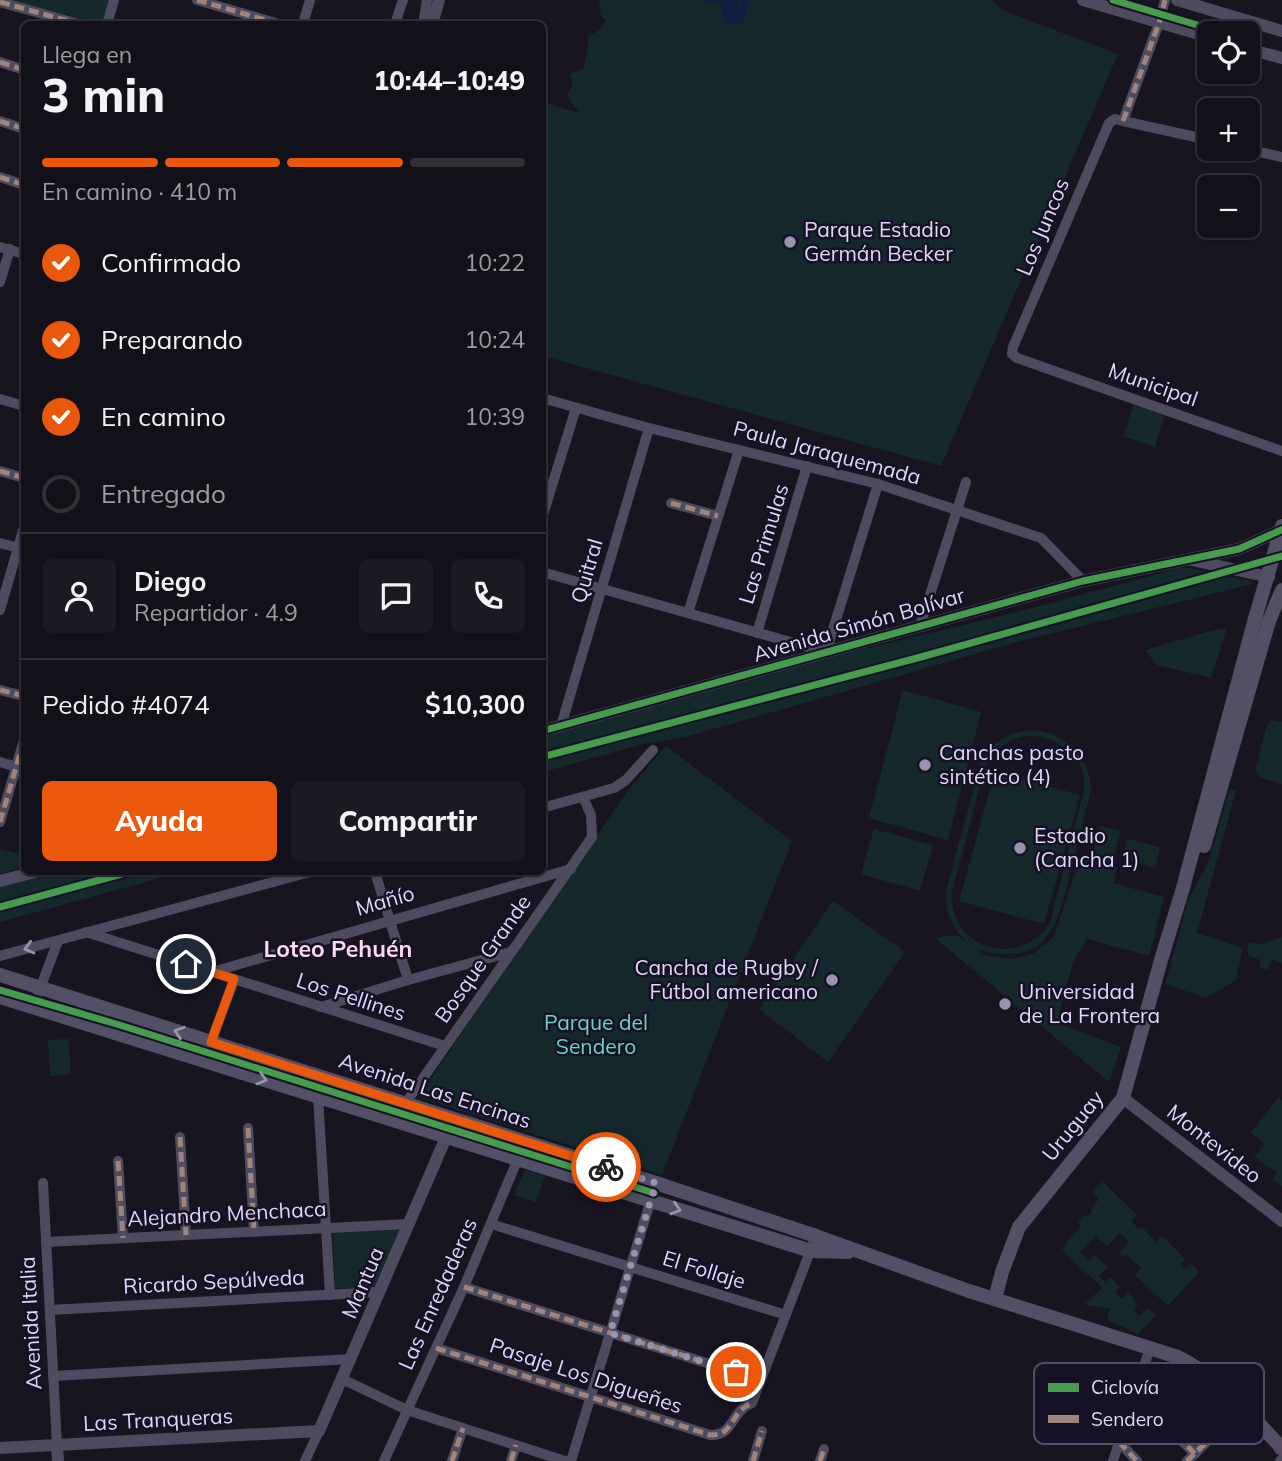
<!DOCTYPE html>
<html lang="es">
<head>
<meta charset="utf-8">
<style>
	body { margin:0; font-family:Mulish,sans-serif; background:#1b1921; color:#f1f3f6; height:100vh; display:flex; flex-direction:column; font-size:26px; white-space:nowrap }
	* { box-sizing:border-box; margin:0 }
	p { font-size:23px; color:#9c9da2 }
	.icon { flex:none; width:38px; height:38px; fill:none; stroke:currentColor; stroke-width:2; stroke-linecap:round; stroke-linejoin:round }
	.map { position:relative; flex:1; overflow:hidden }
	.side { position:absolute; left:21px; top:21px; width:525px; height:854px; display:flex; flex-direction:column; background:#121018; border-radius:10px; box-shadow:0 2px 5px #0004,0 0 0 2px #313037 }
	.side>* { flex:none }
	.controls { position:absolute; left:1197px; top:21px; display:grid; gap:14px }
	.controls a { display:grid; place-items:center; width:63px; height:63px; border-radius:10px; background:#121018; box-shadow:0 2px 5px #0004,0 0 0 2px #313037; font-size:35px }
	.pin { position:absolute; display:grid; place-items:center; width:60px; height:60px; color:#fff; margin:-30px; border:4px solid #fff; border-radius:50%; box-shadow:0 2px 7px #0007 }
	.courier { position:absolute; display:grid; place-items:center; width:70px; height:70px; margin:-35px; border:5px solid #ea580c; border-radius:50%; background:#fff; color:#222; box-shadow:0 2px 9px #0007 }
	.headline em { font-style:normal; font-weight:800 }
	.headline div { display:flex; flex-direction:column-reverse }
	.headline { display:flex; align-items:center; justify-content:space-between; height:119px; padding:0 21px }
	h1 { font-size:46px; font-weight:800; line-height:52px }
	.bar { display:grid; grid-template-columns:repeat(4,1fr); gap:10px 7px; align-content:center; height:84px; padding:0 21px }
	.bar i { height:9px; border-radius:5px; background:#313037 }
	.bar .active { background:#ea580c }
	.bar p { grid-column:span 4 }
	.line { display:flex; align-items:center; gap:18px; padding:0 21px; border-top:2px solid #313037 }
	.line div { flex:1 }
	.round { display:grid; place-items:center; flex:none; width:74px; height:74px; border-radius:10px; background:#1b1921 }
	ol { padding:0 21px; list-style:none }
	li { display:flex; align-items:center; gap:21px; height:77px }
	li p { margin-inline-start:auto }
	li .icon { padding:7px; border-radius:50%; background:#ea580c; color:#fff; stroke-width:4 }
	li:last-child { color:#9c9da2 }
	li i { width:38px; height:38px; border:4px solid #313037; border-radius:50% }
	.button { display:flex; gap:14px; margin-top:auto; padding:14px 21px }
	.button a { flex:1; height:80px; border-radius:10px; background:#ea580c; color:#fff; font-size:28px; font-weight:800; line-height:80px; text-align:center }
	.button a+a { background:#1b1921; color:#f1f3f6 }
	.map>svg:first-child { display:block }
	.green { fill:#15292c; fill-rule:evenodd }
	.water { fill:#111e41 }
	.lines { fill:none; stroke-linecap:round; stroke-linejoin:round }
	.minor { stroke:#4e4b60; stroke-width:10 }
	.tertiary { stroke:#4e4b60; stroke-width:12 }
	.secondary { stroke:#524f66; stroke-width:14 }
	.primary { stroke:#574c64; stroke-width:16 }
	.quiet { stroke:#a18479; stroke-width:5; stroke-dasharray:10 5; stroke-linecap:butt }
	.cycleway-casing { stroke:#161124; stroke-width:11 }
	.cycleway { stroke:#469c4c; stroke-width:7 }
	.oneway { stroke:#9691ae }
	.oneway2 { stroke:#9893b1 }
	.done { stroke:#9993af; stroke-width:7; stroke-dasharray:0 12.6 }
	.route { stroke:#ea580c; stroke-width:9 }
	.poi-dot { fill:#9993af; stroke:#161124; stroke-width:2.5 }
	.labels { text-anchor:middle; stroke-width:5; stroke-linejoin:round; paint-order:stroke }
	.street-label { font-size:21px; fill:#dfd7fc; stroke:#161124 }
	.poi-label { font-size:21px; fill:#dfd7fc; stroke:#161124; text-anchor:start }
	.park-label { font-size:21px; fill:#69d6c5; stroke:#161124 }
	.neighbourhood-label { font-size:23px; font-weight:bold; fill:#fcd9ec; stroke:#161124 }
	.key { fill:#161124; stroke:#524c65; stroke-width:2 }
	.key-label { font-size:19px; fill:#dfd7fc }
</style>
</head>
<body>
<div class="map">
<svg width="1282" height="1461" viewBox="0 0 1282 1461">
	<rect width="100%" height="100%" fill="#181520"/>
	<g class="green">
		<path d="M 8,0 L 109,0 L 102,24 Z"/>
		<path d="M 599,0 L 991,0 L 1004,11 L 1118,54 L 941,466 L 543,356 L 542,102 L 579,113 L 567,96 L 573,83 L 569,74 L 583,69 L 588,49 L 588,37 L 599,30 L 606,21 L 601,15 Z"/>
		<path d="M 1134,403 L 1165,413 L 1155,447 L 1123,436 Z"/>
		<path d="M 1180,568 L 1191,568 L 1256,583 L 1021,641 L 685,737 L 647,743 L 543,772 L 543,737 L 831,657 L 1021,611 Z"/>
		<path d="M 1227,628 L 1211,678 L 1157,665 L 1145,650 L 1207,632 Z"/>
		<path d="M 903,690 L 981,712 L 948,840 L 869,818 Z"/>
		<path d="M 1272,720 L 1282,722 L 1282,784 L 1259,777 L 1255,771 L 1266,728 Z"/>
		<path d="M 1034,730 C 1067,734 1090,757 1091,790 C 1084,817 1078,843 1071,870 C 1057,928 1048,967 978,950 L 985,955 L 1013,959 L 1033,954 L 1054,937 L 1080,857 L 1117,867 L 1113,883 L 1164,897 L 1149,956 L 1087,939 L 1073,962 L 1057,1023 L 1121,1047 L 1109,1082 L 935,938 L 956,935 L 967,942 C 952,928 945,911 946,891 L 981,761 C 993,741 1011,731 1034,730 ZM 1026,736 C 1057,735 1088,757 1084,790 L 1050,923 C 1019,970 948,949 952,892 L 986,763 C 996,748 1009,739 1026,736 Z"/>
		<path d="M 666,746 L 792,841 L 662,1175 L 418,1097 L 629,789 Z"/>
		<path d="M 995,771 L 1080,795 L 1044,924 L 959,901 Z"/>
		<path d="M 1230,789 L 1236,790 L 1197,933 L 1243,948 L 1236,980 L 1206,998 L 1165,984 L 1188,901 L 1208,863 Z"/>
		<path d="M 1100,826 L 1121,831 L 1112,864 L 1092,859 Z"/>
		<path d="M 874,829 L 933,845 L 920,891 L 861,874 Z"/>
		<path d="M 1127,839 L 1160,847 L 1155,868 L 1122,859 Z"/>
		<path d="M 0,849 L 19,854 L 18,859 L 24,858 L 24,867 L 0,874 Z"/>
		<path d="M 51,872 L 182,872 L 0,922 L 0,885 Z"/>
		<path d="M 833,901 L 905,952 L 828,1062 L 759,1009 Z"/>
		<path d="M 1282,937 L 1282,963 L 1272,959 L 1268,970 L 1259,967 L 1261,960 L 1249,956 L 1247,949 L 1249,943 L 1261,944 Z"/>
		<path d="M 49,994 L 121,1018 L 118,1027 L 46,1002 Z"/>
		<path d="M 132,1022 L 204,1043 L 201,1053 L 129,1031 Z"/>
		<path d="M 69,1039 L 71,1074 L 50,1076 L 48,1040 Z"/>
		<path d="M 219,1049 L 433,1117 L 429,1127 L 214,1060 Z"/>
		<path d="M 1278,1098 L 1282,1100 L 1282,1186 L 1273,1179 L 1277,1173 L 1254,1157 L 1265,1145 L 1251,1132 Z"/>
		<path d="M 525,1170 L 545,1176 L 536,1202 L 514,1195 Z"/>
		<path d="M 1103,1182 L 1137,1215 L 1131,1221 L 1139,1230 L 1142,1227 L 1156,1242 L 1162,1236 L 1185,1259 L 1181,1264 L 1186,1269 L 1191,1264 L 1199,1272 L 1168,1306 L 1135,1275 L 1141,1268 L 1126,1254 L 1123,1257 L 1119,1253 L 1129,1242 L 1120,1233 L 1107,1246 L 1096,1236 L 1080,1252 L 1088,1261 L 1095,1255 L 1108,1267 L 1099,1276 L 1105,1282 L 1110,1277 L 1120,1287 L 1115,1293 L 1122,1299 L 1128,1292 L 1138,1304 L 1134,1310 L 1139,1316 L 1148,1308 L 1156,1315 L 1138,1334 L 1107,1319 L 1110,1309 L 1085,1304 L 1102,1288 C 1092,1276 1067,1259 1062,1248 L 1081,1226 L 1078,1221 L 1083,1216 L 1091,1214 L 1091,1209 L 1099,1199 L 1092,1192 Z"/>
		<path d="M 397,1230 L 401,1232 L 377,1287 L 335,1288 L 333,1232 Z"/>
	</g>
	<path class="water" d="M 697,0 L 738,0 L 737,6 L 739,8 L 742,0 L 750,0 L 742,24 L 731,23 L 731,25 L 726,24 L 720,5 L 727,4 L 718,3 L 715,6 L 715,2 Z"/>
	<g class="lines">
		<g class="minor">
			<path d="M 197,0 L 279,24"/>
			<path d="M 0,2 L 79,24"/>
			<path d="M 107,24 L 114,0"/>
			<path d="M 303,24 L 310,0"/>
			<path d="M 395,24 L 403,0"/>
			<path d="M 423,24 L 427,0"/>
			<path d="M 0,62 L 24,70"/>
			<path d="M 0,121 L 24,129"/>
			<path d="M 1123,121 L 1159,23 L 1165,0"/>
			<path d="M 1209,140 L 1123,121 L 1115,119 L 1109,123 L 1013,347 L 1012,354 L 1017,358 L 1282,451"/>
			<path d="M 1246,149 L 1282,157"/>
			<path d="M 0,177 L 24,185"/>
			<path d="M 0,247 L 24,254"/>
			<path d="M 0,282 L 10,249"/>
			<path d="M 542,398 L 649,428 L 878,484 L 1041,538 L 1083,581"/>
			<path d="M 0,399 L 24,406"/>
			<path d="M 0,471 L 24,478"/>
			<path d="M 671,503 L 718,516"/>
			<path d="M 542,518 L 576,408"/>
			<path d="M 0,543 L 23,549"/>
			<path d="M 542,572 L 826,652 L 878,484"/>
			<path d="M 0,610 L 24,527"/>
			<path d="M 688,613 L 739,450"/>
			<path d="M 920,626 L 966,482"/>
			<path d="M 757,633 L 807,466"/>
			<path d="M 0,690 L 24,696"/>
			<path d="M 561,726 L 649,428"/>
			<path d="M 0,762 L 24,769"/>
			<path d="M 542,808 L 614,788 L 626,780 L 653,750"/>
			<path d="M 0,822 L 24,740"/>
			<path d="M 375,872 L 408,980"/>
			<path d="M 86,932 L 445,1046"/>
			<path d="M 0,956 L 310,872"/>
			<path d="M 212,972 L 571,869"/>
			<path d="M 33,1007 L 58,941"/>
			<path d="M 321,1007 L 408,980 L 511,952"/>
			<path d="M 204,1061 L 234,980"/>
			<path d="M 318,1096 L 330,1295"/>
			<path d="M 405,1104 L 592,837 L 591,815 L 583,797"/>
			<path d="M 248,1128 L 254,1232"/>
			<path d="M 180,1137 L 186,1235"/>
			<path d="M 118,1161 L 123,1238"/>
			<path d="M 43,1183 L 57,1445"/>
			<path d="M 491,1224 L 786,1315"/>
			<path d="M 46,1242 L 409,1224"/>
			<path d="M 464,1287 L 761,1380"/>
			<path d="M 50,1310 L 379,1292"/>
			<path d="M 436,1348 L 710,1435 C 735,1436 730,1411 752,1403 L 816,1236"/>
			<path d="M 53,1376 L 351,1359"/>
			<path d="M 342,1379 L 407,1410 L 565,1461"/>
			<path d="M 1135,1393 L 1195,1454"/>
			<path d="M 1119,1442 L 1137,1461"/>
			<path d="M 305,1461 L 319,1431"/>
			<path d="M 384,1461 L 464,1287 L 525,1142"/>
			<path d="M 452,1461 L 463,1428"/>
			<path d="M 511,1461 L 516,1445"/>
			<path d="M 571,1461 L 656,1183"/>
			<path d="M 753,1461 L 762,1431"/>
			<path d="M 820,1461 L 824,1449"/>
			<path d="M 1113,1461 L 1150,1348"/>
			<path d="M 1187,1461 L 1242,1408"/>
			<path d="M 1280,1461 L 1282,1459"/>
		</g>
		<g class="tertiary">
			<path d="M 1083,0 L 1209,37"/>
			<path d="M 1177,0 L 1282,31"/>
			<path d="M 432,24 L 439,0"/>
			<path d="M 1248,49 L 1282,58"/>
			<path d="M 1192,560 L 1269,577"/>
			<path d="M 542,731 L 1083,581 L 1239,549 L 1281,530"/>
			<path d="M 0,881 L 35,872"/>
			<path d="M 1123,1098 L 1282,1221"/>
			<path d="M 57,1445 L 58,1461"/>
			<path d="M 0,1448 L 319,1431 L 454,1119"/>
		</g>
		<g class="secondary">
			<path d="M 1204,846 L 1269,621 L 1282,590"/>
			<path d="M 0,975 L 656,1183 L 816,1236 L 969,1291 L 1178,1357 C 1219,1377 1251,1416 1282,1448"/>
			<path d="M 0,997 L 811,1251 L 848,1252"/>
			<path d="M 995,1299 L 1002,1272 L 1019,1227 L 1123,1098 L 1161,960 L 1183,888 L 1254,622 L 1282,526"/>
		</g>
		<path class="primary" d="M 1281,1447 L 1282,1447"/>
		<g class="quiet">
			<path d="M 197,0 L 279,24"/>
			<path d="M 0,2 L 79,24"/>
			<path d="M 0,62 L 24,70"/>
			<path d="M 0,121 L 24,129"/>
			<path d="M 1123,121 L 1159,23 L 1165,0"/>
			<path d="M 0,177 L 24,185"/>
			<path d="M 0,471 L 24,478"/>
			<path d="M 671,503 L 718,516"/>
			<path d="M 0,690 L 24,696"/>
			<path d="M 0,822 L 24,740"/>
			<path d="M 248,1128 L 254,1232"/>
			<path d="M 180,1137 L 186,1235"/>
			<path d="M 118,1161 L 123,1238"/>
			<path d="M 464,1287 L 761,1380"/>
			<path d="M 436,1348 L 710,1435 C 735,1436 730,1411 752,1403"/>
			<path d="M 1135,1393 L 1195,1454"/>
			<path d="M 1119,1442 L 1137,1461"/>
			<path d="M 452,1461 L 463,1428"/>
			<path d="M 511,1461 L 516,1445"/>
			<path d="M 753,1461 L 762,1431"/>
			<path d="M 820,1461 L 824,1449"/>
			<path d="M 1187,1461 L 1242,1408"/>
		</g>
		<defs>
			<g id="cycleway">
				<path d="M 1113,0 L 1224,33"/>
				<path d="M 542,731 L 1083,581 L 1239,549 L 1281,530"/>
				<path d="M 542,757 L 921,657 L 1282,556"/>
				<path d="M 0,907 L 129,872"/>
				<path d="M 0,990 L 123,1026 L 654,1193"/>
			</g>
		</defs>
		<use href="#cycleway" class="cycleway-casing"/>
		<use href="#cycleway" class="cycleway"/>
	</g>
	<defs><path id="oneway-chevron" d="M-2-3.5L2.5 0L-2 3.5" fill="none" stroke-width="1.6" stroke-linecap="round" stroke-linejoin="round" transform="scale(1.75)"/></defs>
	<use class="oneway" href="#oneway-chevron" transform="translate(29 948) rotate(165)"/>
	<g class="oneway2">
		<use href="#oneway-chevron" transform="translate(179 1032) rotate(-162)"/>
		<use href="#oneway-chevron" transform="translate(262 1079) rotate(17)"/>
		<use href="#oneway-chevron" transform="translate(676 1209) rotate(17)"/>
	</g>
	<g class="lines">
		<path class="done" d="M 606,1167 L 656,1183 L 610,1333 L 736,1372"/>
		<path class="route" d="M 186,964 L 234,979 L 211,1042 L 606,1167"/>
	</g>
	<g class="poi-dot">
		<circle cx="790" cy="242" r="7"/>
		<circle cx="925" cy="765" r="7"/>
		<circle cx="1020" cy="848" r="7"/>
		<circle cx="832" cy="980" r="7"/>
		<circle cx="1005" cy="1004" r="7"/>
	</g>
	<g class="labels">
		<g class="street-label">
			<text transform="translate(1043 227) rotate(-67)" y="7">Los Juncos</text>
			<text transform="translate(1153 385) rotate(19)" y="7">Municipal</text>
			<text transform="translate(827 453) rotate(15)" y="7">Paula Jaraquemada</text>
			<text transform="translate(764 544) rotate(-73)" y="7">Las Primulas</text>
			<text transform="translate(587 571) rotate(-74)" y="7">Quitral</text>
			<text transform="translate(859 625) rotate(-16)" y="7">Avenida Simón Bolívar</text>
			<text transform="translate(385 901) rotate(-16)" y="7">Mañío</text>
			<text transform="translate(483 959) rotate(-55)" y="7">Bosque Grande</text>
			<text transform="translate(351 997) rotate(18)" y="7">Los Pellines</text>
			<text transform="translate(435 1091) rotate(18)" y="7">Avenida Las Encinas</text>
			<text transform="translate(1073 1126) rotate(-51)" y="7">Uruguay</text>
			<text transform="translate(1214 1144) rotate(38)" y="7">Montevideo</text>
			<text transform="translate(227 1214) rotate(-3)" y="7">Alejandro Menchaca</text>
			<text transform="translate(704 1270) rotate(17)" y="7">El Follaje</text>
			<text transform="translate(214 1282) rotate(-3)" y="7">Ricardo Sepúlveda</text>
			<text transform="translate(363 1283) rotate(-67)" y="7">Mantua</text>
			<text transform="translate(438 1294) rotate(-66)" y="7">Las Enredaderas</text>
			<text transform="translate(31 1323) rotate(-93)" y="7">Avenida Italia</text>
			<text transform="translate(586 1376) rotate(18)" y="7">Pasaje Los Digueñes</text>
			<text transform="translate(158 1420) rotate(-3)" y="7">Las Tranqueras</text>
		</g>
		<g class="poi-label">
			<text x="804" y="237">Parque Estadio<tspan x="804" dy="24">Germán Becker</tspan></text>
			<text x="939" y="760">Canchas pasto<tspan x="939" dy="24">sintético (4)</tspan></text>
			<text x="1034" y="843">Estadio<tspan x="1034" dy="24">(Cancha 1)</tspan></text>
			<text x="818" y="975" text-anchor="end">Cancha de Rugby /<tspan x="818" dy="24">Fútbol americano</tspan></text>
			<text x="1019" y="999">Universidad<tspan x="1019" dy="24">de La Frontera</tspan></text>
		</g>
		<g class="park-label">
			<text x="596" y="1030">Parque del<tspan x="596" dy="24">Sendero</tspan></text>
		</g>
		<g class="neighbourhood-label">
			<text x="338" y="957">Loteo Pehuén</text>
		</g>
	</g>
	<rect x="1034" y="1363" width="230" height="81" rx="10" class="key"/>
	<rect x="1048" y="1383" width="31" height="9" fill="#469c4c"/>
	<rect x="1048" y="1415" width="31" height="8" fill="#a18479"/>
	<g class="key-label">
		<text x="1091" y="1394">Ciclovía</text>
		<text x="1091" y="1426">Sendero</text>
	</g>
</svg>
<div class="controls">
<a><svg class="icon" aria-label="locate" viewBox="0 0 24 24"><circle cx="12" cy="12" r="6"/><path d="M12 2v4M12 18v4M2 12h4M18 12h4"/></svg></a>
<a>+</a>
<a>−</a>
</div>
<div class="pin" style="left:736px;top:1372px;background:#ea580c"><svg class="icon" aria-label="bag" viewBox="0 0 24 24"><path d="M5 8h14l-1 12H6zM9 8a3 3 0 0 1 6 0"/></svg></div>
<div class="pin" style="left:186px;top:964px;background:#1f2937"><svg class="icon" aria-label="home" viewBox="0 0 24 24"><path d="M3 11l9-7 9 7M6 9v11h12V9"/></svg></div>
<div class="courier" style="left:606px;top:1167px"><svg class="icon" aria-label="bike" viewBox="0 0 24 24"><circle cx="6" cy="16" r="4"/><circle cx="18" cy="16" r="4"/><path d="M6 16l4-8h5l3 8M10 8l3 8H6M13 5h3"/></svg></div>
<section class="side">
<div class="headline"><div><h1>3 min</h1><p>Llega en</p></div><em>10:44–10:49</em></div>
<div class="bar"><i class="active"></i><i class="active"></i><i class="active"></i><i></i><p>En camino · 410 m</p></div>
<ol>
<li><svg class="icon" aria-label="check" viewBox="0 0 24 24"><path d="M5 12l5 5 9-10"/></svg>Confirmado<p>10:22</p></li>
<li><svg class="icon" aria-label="check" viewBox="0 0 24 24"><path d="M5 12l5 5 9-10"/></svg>Preparando<p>10:24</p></li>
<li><svg class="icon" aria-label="check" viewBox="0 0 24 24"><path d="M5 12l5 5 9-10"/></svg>En camino<p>10:39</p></li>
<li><i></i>Entregado</li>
</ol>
<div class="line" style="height:126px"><a class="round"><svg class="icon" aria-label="person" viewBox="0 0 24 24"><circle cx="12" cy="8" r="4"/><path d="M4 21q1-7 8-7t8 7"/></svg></a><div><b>Diego</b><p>Repartidor · 4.9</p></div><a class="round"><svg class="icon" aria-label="chat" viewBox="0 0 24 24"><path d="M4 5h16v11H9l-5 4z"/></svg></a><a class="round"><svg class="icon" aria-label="phone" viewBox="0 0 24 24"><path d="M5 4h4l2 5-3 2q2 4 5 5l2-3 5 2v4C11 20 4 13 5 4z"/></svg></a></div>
<div class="line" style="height:91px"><div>Pedido #4074</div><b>$10,300</b></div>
<div class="button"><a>Ayuda</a><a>Compartir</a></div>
</section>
</div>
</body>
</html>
